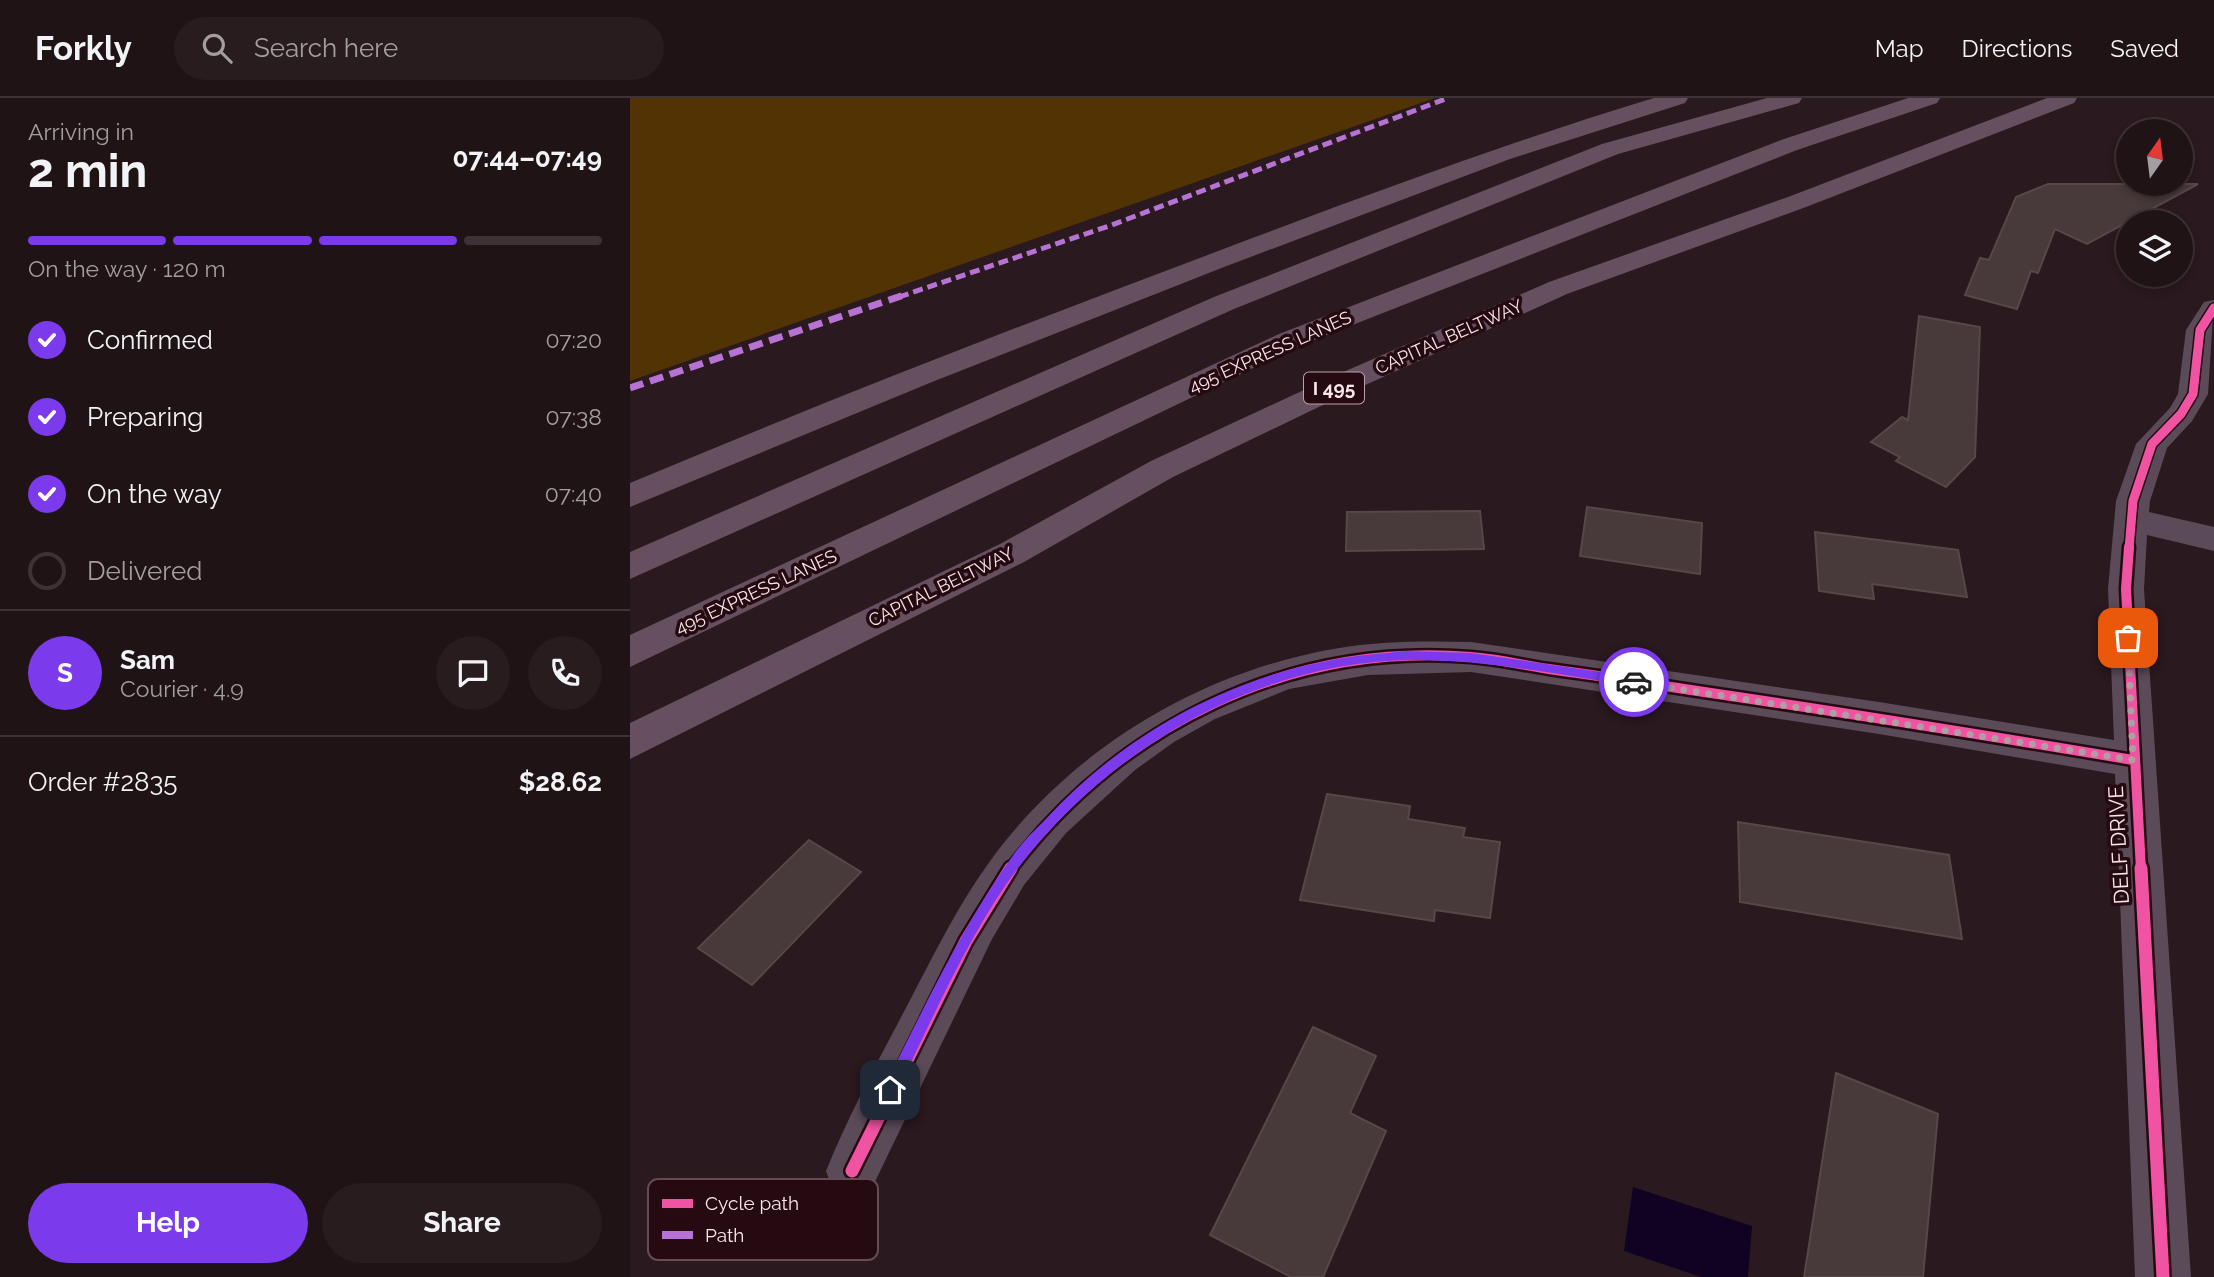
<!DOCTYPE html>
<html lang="en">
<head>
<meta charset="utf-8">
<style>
	body { margin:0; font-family:Raleway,sans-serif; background:#281c1f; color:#f1f3f6; height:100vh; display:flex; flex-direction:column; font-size:26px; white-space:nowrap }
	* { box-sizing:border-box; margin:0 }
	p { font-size:23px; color:#a29ea1 }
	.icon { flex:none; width:38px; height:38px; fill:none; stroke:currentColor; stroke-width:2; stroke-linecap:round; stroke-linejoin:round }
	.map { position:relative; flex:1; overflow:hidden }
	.side { display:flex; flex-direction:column; background:#201316; width:630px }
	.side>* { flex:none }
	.needle { width:46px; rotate:14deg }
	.buttons { position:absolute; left:1486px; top:21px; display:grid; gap:14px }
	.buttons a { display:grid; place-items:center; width:77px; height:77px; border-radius:50%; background:#201316; box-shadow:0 4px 10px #0003,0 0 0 2px #3d3235; font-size:35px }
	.pin { position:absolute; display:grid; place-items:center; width:60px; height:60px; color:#fff; margin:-30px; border-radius:14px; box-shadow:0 4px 10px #0006 }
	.courier { position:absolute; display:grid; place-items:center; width:70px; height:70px; margin:-35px; border:5px solid #7c3aed; border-radius:50%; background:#fff; color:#222; box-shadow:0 2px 9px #0007 }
	.head em { font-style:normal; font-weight:700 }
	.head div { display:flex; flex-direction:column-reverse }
	.head { display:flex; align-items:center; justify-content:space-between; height:119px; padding:0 28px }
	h1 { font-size:46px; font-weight:700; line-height:52px }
	.bar { display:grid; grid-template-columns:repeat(4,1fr); gap:10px 7px; align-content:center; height:84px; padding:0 28px }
	.bar i { height:9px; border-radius:5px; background:#3d3235 }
	.bar .current { background:#7c3aed }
	.bar p { grid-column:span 4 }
	.line { display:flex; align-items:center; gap:18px; padding:0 28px; border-top:2px solid #3d3235 }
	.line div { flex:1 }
	.round { display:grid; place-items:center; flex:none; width:74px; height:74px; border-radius:37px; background:#281c1f }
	ol { padding:0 28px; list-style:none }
	li { display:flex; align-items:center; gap:21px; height:77px }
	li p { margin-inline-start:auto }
	li .icon { padding:7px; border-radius:50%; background:#7c3aed; color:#fff; stroke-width:4 }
	li:last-child { color:#a29ea1 }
	li i { width:38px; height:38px; border:4px solid #3d3235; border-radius:50% }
	.cta { display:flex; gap:14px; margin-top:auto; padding:14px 28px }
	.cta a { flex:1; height:80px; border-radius:42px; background:#7c3aed; color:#fff; font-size:28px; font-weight:700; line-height:80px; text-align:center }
	.cta a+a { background:#281c1f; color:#f1f3f6 }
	header { display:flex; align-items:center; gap:42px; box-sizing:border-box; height:98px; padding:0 35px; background:#201316; border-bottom:2px solid #3d3235 }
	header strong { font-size:33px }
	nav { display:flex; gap:38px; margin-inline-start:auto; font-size:24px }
	.search { width:490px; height:63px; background:#281c1f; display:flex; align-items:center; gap:18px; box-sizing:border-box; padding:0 24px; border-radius:38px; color:#a29ea1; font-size:26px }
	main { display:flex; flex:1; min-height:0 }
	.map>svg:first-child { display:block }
	.green { fill:#523304 }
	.water { fill:#100222 }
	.building { fill:#48393a; stroke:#574848; stroke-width:2 }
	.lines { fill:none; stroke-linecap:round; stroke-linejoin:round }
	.minor { fill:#5b4b58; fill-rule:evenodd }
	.motorway { fill:#66505f; fill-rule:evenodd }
	.quiet-far1 { stroke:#b673d3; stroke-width:5; stroke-dasharray:10 5; stroke-linecap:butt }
	.quiet { stroke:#b673d3; stroke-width:7; stroke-dasharray:14 7; stroke-linecap:butt }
	.cycleway-far2-casing { stroke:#250a12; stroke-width:12 }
	.cycleway-far1-casing { stroke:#250a12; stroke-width:15 }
	.cycleway-casing { stroke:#250a12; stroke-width:18 }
	.cycleway-far2 { stroke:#f153a3; stroke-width:9 }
	.cycleway-far1 { stroke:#f153a3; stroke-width:10 }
	.cycleway { stroke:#f153a3; stroke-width:13 }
	.route { fill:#7c3aed }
	.done { stroke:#b19ea2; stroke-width:7; stroke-dasharray:0 12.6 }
	.labels { text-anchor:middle; stroke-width:7; stroke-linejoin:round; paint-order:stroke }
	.far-street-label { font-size:18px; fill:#fae5e9; stroke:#250a12 }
	.shield { fill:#250a12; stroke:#baa3a8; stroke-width:2 }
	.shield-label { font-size:19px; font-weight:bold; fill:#fae5e9 }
	.street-label { font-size:21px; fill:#fae5e9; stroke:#250a12 }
	.key { fill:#250a12; stroke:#654c52; stroke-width:2 }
	.key-label { font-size:19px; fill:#fae5e9 }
</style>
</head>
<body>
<header>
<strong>Forkly</strong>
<div class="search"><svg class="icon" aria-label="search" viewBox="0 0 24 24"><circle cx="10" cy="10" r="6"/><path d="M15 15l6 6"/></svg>Search here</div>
<nav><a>Map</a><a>Directions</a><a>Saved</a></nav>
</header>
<main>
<section class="side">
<div class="head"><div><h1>2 min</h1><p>Arriving in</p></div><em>07:44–07:49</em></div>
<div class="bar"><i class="current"></i><i class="current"></i><i class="current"></i><i></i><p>On the way · 120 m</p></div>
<ol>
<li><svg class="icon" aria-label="check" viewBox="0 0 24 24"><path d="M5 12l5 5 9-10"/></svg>Confirmed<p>07:20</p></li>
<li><svg class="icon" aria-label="check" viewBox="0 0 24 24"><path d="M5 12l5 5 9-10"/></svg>Preparing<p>07:38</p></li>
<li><svg class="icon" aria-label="check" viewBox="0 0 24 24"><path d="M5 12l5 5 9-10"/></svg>On the way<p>07:40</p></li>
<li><i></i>Delivered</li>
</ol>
<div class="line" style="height:126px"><b class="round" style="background:#7c3aed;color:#fff">S</b><div><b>Sam</b><p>Courier · 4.9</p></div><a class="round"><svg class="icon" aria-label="chat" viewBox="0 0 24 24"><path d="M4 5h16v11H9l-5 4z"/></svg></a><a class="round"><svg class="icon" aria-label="phone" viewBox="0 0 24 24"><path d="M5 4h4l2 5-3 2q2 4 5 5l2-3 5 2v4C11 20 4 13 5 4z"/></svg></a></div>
<div class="line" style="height:91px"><div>Order #2835</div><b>$28.62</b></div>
<div class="cta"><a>Help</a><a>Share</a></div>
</section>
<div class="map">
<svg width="1584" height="1179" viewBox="0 0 1584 1179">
	<rect width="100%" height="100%" fill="#2a191e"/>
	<path class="green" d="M 0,0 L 805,0 L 0,283 Z"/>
	<path class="water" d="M 1003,1089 L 1122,1128 L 1118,1179 L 1071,1179 L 994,1153 Z"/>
	<g class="building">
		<path d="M 1418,86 L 1568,86 L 1457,146 L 1425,131 L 1408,175 L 1401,173 L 1387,211 L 1335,197 L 1350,160 L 1359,162 L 1386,99 Z"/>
		<path d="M 1289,218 L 1350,229 L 1345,359 L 1316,389 L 1266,363 L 1270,359 L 1241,344 L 1272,319 L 1278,322 Z"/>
		<path d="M 957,409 L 1072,425 L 1070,476 L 950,458 Z"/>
		<path d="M 850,413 L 854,451 L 716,453 L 717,414 Z"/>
		<path d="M 1185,434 L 1328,452 L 1337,499 L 1242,486 L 1244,501 L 1189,493 Z"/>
		<path d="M 697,696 L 780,708 L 778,721 L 835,730 L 833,739 L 870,744 L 860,820 L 805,812 L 804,823 L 670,802 Z"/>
		<path d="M 1108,724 L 1319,757 L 1332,841 L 1110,804 Z"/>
		<path d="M 179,742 L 231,774 L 122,887 L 68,850 Z"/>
		<path d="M 683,929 L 746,958 L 720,1015 L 756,1033 L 693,1179 L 661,1179 L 580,1137 Z"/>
		<path d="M 1206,975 L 1308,1016 L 1293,1179 L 1174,1179 Z"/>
	</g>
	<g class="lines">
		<path class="minor" d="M 1584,202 L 1578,296 L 1562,323 L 1537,350 L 1520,403 L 1519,414 L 1584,429 L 1584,453 L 1517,437 L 1514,491 L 1561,1179 L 1505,1179 L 1485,676 L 1249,636 L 841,574 L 738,577 L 659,591 L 585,621 L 544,644 L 505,672 L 436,735 L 394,787 L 362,841 L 241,1092 L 222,1099 L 203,1092 L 196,1073 C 219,1016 249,961 278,906 C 304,856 329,805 363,759 C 444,650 569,575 703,551 C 748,543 795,543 841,544 L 1249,604 L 1484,642 L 1478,491 L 1486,403 L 1506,346 L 1540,310 L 1548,296 L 1556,232 L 1574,204 Z"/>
		<g class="motorway">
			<path d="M 1024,0 L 1058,0 L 1055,5 L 880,61 L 594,169 L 302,284 L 0,409 L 0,385 C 193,304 388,228 583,155 C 729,100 875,45 1024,0 Z"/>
			<path d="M 1137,0 L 1172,0 L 1169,5 L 988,56 L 604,211 L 0,481 L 0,454 L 584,199 L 972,46 Z"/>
			<path d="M 1278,0 L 1310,0 L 1307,5 L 1167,52 L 669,248 L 0,569 L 0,537 L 649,236 L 1151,42 Z"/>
			<path d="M 1417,0 L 1447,0 L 1444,5 L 1176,109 L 937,196 L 722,293 L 543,379 L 394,464 L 0,661 L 0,625 L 370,446 L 521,363 L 702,279 L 919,184 L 1158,99 Z"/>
		</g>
		<path class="quiet-far1" d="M 269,199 L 479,128 L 818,0"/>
		<path class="quiet" d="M 0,290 L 274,197"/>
		<defs>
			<path id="cycleway-far2" d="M 1499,451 L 1503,403 L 1522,346 L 1551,316 L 1563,296 L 1570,232 L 1584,210"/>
			<g id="cycleway-far1">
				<path d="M 1499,449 L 1496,491 L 1511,772"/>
				<path d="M 380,772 C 489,628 658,544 841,559 C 867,561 893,567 919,571 C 970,578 1022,586 1074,594 C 1217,615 1360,638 1503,662"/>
			</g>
			<g id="cycleway">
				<path d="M 1511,770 L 1533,1179"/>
				<path d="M 222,1073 L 336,843 L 381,770"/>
			</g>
		</defs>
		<use href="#cycleway-far2" class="cycleway-far2-casing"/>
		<use href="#cycleway-far1" class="cycleway-far1-casing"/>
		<use href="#cycleway" class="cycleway-casing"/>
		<use href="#cycleway-far2" class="cycleway-far2"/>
		<use href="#cycleway-far1" class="cycleway-far1"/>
		<use href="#cycleway" class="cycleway"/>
	</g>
	<path class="route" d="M 776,553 L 841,555 L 1004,579 L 1009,584 L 1004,588 C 929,577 854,561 778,562 C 629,565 487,646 395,761 C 341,829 304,919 265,997 L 260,999 L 255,997 L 253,992 L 255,987 C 295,908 332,828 384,756 C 393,743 405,732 416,721 C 491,639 593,582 702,562 C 726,557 751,556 776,553 Z"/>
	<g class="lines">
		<path class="done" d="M 1004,584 L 1503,662 L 1498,540"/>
	</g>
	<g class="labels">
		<g class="far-street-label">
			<text transform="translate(819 239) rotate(-24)" y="6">CAPITAL BELTWAY</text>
			<text transform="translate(640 254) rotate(-24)" y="6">495 EXPRESS LANES</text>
			<text transform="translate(311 489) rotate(-26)" y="6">CAPITAL BELTWAY</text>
			<text transform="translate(126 494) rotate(-25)" y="6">495 EXPRESS LANES</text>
		</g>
		<rect class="shield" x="674" y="274.5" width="60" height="31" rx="5"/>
		<g class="shield-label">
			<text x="704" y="297">I 495</text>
		</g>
		<g class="street-label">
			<text transform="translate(1489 747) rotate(-93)" y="7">DELF DRIVE</text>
		</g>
	</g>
	<rect x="18" y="1081" width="230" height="81" rx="10" class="key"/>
	<rect x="32" y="1101" width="31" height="9" fill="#f153a3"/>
	<rect x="32" y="1133" width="31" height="8" fill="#b673d3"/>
	<g class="key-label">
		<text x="75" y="1112">Cycle path</text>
		<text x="75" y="1144">Path</text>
	</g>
</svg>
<div class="buttons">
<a><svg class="needle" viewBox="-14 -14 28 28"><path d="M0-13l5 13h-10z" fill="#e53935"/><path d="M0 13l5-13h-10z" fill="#a29ea1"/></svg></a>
<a><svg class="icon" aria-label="layers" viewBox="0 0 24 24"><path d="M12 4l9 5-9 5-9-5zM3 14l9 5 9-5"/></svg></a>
</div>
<div class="pin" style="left:1498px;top:540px;background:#ea580c"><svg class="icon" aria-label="bag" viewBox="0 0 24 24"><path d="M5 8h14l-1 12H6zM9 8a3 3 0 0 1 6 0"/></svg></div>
<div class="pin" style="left:260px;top:992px;background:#1f2937"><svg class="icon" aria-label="home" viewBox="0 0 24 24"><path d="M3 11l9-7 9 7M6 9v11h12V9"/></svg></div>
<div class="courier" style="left:1004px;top:584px"><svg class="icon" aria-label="car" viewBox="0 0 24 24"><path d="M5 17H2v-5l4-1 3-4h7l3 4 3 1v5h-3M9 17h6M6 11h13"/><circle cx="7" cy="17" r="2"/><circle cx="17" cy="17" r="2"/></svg></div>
</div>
</main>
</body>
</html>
